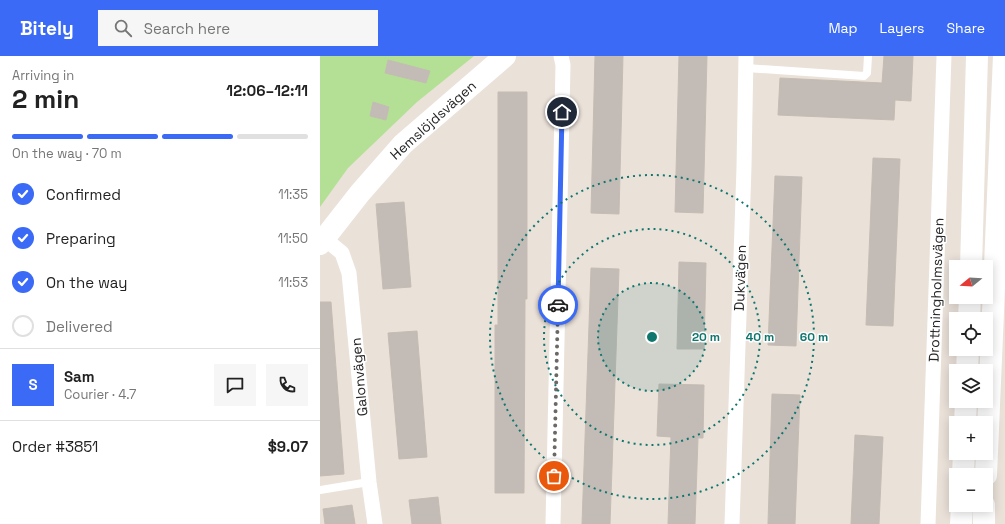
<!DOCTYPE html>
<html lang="en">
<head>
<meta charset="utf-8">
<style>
	body { margin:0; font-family:"Space Grotesk",sans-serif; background:#f6f6f6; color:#222; height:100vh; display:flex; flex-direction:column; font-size:15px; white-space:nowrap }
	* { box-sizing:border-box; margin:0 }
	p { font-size:13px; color:#767676 }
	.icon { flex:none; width:22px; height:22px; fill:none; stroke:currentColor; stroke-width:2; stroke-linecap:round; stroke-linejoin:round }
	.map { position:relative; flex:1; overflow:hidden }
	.side { display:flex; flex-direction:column; background:#fff; width:320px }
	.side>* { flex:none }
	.needle { width:26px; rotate:252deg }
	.buttons { position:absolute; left:629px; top:204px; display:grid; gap:8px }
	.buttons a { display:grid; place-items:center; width:44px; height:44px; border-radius:0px; background:#fff; box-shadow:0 2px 10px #0003; font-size:20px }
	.pin { position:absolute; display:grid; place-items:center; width:34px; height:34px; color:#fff; margin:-17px; border:2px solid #fff; border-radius:50%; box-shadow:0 1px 4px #0007 }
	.courier { position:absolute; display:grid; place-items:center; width:40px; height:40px; margin:-20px; border:3px solid #3a6af6; border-radius:50%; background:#fff; color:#222; box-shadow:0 1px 5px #0007 }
	.head em { font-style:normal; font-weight:800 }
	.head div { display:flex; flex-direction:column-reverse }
	.head { display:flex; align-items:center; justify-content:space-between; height:68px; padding:0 12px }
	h1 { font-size:26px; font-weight:800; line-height:30px }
	.bar { display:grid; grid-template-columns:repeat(4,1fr); gap:6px 4px; align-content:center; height:48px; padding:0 12px }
	.bar i { height:5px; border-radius:3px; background:#e0e0e0 }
	.bar .on { background:#3a6af6 }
	.bar p { grid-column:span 4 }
	.line { display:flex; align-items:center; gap:10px; padding:0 12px; border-top:1px solid #e0e0e0 }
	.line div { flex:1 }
	.round { display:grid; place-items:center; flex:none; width:42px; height:42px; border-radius:0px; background:#f6f6f6 }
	ol { padding:0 12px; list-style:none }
	li { display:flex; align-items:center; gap:12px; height:44px }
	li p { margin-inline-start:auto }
	li .icon { padding:4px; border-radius:50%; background:#3a6af6; color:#fff; stroke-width:4 }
	li:last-child { color:#767676 }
	li i { width:22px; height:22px; border:2px solid #e0e0e0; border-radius:50% }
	header { display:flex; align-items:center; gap:24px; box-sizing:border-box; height:56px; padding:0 20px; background:#3a6af6; color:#fff }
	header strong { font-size:19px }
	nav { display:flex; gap:22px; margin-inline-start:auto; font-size:14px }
	.search { width:280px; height:36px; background:#f6f6f6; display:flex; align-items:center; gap:10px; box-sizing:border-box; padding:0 14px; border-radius:0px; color:#767676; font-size:15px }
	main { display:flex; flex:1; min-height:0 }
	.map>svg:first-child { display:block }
	.green { fill:#b4e095 }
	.building { fill:#c2bbb6; stroke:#c5bdb3 }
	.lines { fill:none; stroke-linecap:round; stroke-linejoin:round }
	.lane { stroke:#fff; stroke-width:8 }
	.street { stroke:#fff; stroke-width:15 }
	.secondary { stroke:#fff; stroke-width:22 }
	.done { stroke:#6b6865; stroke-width:4; stroke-dasharray:0 7.2 }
	.route { stroke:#3a6af6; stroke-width:5 }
	.ring { fill:none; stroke:#0f766e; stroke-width:2; stroke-dasharray:2 4 }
	.labels { text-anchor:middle; stroke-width:3; stroke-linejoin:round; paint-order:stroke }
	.street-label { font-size:14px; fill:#272727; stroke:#fff }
	.centre { fill:#0f766e; stroke:#fff; stroke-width:2 }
	.ring-label { font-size:12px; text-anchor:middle; font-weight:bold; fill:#0f766e; stroke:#fff; stroke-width:3; stroke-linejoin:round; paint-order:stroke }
</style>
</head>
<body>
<header>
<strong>Bitely</strong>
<div class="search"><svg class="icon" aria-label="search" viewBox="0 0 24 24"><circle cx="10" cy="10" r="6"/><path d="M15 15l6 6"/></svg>Search here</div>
<nav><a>Map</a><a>Layers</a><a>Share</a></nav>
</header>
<main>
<section class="side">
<div class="head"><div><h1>2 min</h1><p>Arriving in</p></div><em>12:06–12:11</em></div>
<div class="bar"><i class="on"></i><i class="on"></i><i class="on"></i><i></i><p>On the way · 70 m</p></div>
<ol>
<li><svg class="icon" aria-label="check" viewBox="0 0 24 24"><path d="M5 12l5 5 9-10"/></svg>Confirmed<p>11:35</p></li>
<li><svg class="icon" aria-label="check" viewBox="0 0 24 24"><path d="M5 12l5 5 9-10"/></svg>Preparing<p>11:50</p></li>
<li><svg class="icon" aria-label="check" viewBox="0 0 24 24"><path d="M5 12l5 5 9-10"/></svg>On the way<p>11:53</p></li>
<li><i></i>Delivered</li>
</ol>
<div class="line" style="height:72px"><b class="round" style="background:#3a6af6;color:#fff">S</b><div><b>Sam</b><p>Courier · 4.7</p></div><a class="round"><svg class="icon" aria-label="chat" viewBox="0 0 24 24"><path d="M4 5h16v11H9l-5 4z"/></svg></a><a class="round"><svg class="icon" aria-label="phone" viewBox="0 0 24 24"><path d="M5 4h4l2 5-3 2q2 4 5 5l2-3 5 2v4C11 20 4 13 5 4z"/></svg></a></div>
<div class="line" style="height:52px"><div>Order #3851</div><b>$9.07</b></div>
</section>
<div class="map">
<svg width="685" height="468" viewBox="0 0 685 468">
	<rect width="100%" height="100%" fill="#eae1d9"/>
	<path class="green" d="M 0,0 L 154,0 L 97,46 L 28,112 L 0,151 Z"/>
	<g class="building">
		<path d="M 275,0 L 303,0 L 299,158 L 271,157 Z"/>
		<path d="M 359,0 L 387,0 L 383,157 L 355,156 Z"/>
		<path d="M 564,0 L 593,0 L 591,45 L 575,44 L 574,64 L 458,59 L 460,22 L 562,27 Z"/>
		<path d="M 68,4 L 110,15 L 106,27 L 65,17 Z"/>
		<path d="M 178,36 L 207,36 L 207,243 L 205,243 L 204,437 L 175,437 L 175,269 L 178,269 Z"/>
		<path d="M 53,46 L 69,51 L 66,64 L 50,60 Z"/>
		<path d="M 553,102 L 580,103 L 573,270 L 546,269 Z"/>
		<path d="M 455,120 L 482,121 L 476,290 L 448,289 Z"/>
		<path d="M 84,146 L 91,231 L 63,233 L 56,148 Z"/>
		<path d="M 359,206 L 386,207 L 384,293 L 357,293 Z"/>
		<path d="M 271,212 L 299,213 L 290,468 L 262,468 Z"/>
		<path d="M 0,246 L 11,246 L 24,418 L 0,420 Z"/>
		<path d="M 97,275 L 107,401 L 79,403 L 68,277 Z"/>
		<path d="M 339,328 L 384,329 L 383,382 L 378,382 L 375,468 L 348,468 L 351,381 L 337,380 Z"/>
		<path d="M 452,338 L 480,339 L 475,468 L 448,468 Z"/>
		<path d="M 535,379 L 563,381 L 559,468 L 531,468 Z"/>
		<path d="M 118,441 L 121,468 L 92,468 L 89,444 Z"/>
		<path d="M 32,449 L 35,468 L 5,468 L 3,453 Z"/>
	</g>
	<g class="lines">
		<g class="lane">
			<path d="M 426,12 L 544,20 L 547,17 L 548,0"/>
			<path d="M 0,434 L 49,426"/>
		</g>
		<g class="street">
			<path d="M 4,182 L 22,197 L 29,217 L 49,426 L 55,468"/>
			<path d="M 233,468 L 243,9 L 241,0"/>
			<path d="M 412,468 L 424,111 L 426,0"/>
			<path d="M 608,468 L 624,0"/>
		</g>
		<g class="secondary">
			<path d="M 0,188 L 40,137 L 83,88 L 185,0"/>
			<path d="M 651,211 L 657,0"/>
			<path d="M 649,263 L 650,241"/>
			<path d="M 647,315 L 648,293"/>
			<path d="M 645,367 L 646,345"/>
			<path d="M 643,419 L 644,397"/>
			<path d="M 666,419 L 684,0"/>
			<path d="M 641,468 L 642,449"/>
			<path d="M 664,468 L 664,449"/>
		</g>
	</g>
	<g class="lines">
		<path class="done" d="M 234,420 L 238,249"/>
		<path class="route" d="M 238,249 L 242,56"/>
	</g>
	<circle cx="332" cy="281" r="54" fill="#0f766e" fill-opacity=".12"/>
	<g class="ring">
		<circle cx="332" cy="281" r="54"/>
		<circle cx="332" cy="281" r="108"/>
		<circle cx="332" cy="281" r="162"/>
	</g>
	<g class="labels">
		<g class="street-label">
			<text transform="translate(113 64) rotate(-42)" y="5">Hemslöjdsvägen</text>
			<text transform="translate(420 222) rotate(-88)" y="5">Dukvägen</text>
			<text transform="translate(616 234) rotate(-88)" y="5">Drottningholmsvägen</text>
			<text transform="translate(39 321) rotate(-95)" y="5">Galonvägen</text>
		</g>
	</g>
	<circle cx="332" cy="281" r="6" class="centre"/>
	<g class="ring-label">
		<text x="386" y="285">20 m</text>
		<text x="440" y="285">40 m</text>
		<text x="494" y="285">60 m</text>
	</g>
</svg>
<div class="buttons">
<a><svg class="needle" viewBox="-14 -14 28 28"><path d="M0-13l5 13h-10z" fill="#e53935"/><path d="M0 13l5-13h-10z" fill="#767676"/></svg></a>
<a><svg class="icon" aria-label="locate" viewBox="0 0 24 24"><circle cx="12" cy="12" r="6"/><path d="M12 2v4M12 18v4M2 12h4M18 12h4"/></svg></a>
<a><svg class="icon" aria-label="layers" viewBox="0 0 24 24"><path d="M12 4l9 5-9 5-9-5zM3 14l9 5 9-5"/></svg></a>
<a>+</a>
<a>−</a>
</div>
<div class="pin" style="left:234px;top:420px;background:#ea580c"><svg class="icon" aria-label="bag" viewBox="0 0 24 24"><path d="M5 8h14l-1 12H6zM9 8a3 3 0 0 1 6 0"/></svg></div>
<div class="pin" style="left:242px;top:56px;background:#1f2937"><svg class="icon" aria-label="home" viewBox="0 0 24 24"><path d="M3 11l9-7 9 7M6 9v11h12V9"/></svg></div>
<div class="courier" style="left:238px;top:249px"><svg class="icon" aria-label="car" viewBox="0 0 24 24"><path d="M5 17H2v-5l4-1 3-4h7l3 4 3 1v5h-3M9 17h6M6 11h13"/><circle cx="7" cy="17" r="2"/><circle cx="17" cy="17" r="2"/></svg></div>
</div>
</main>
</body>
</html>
